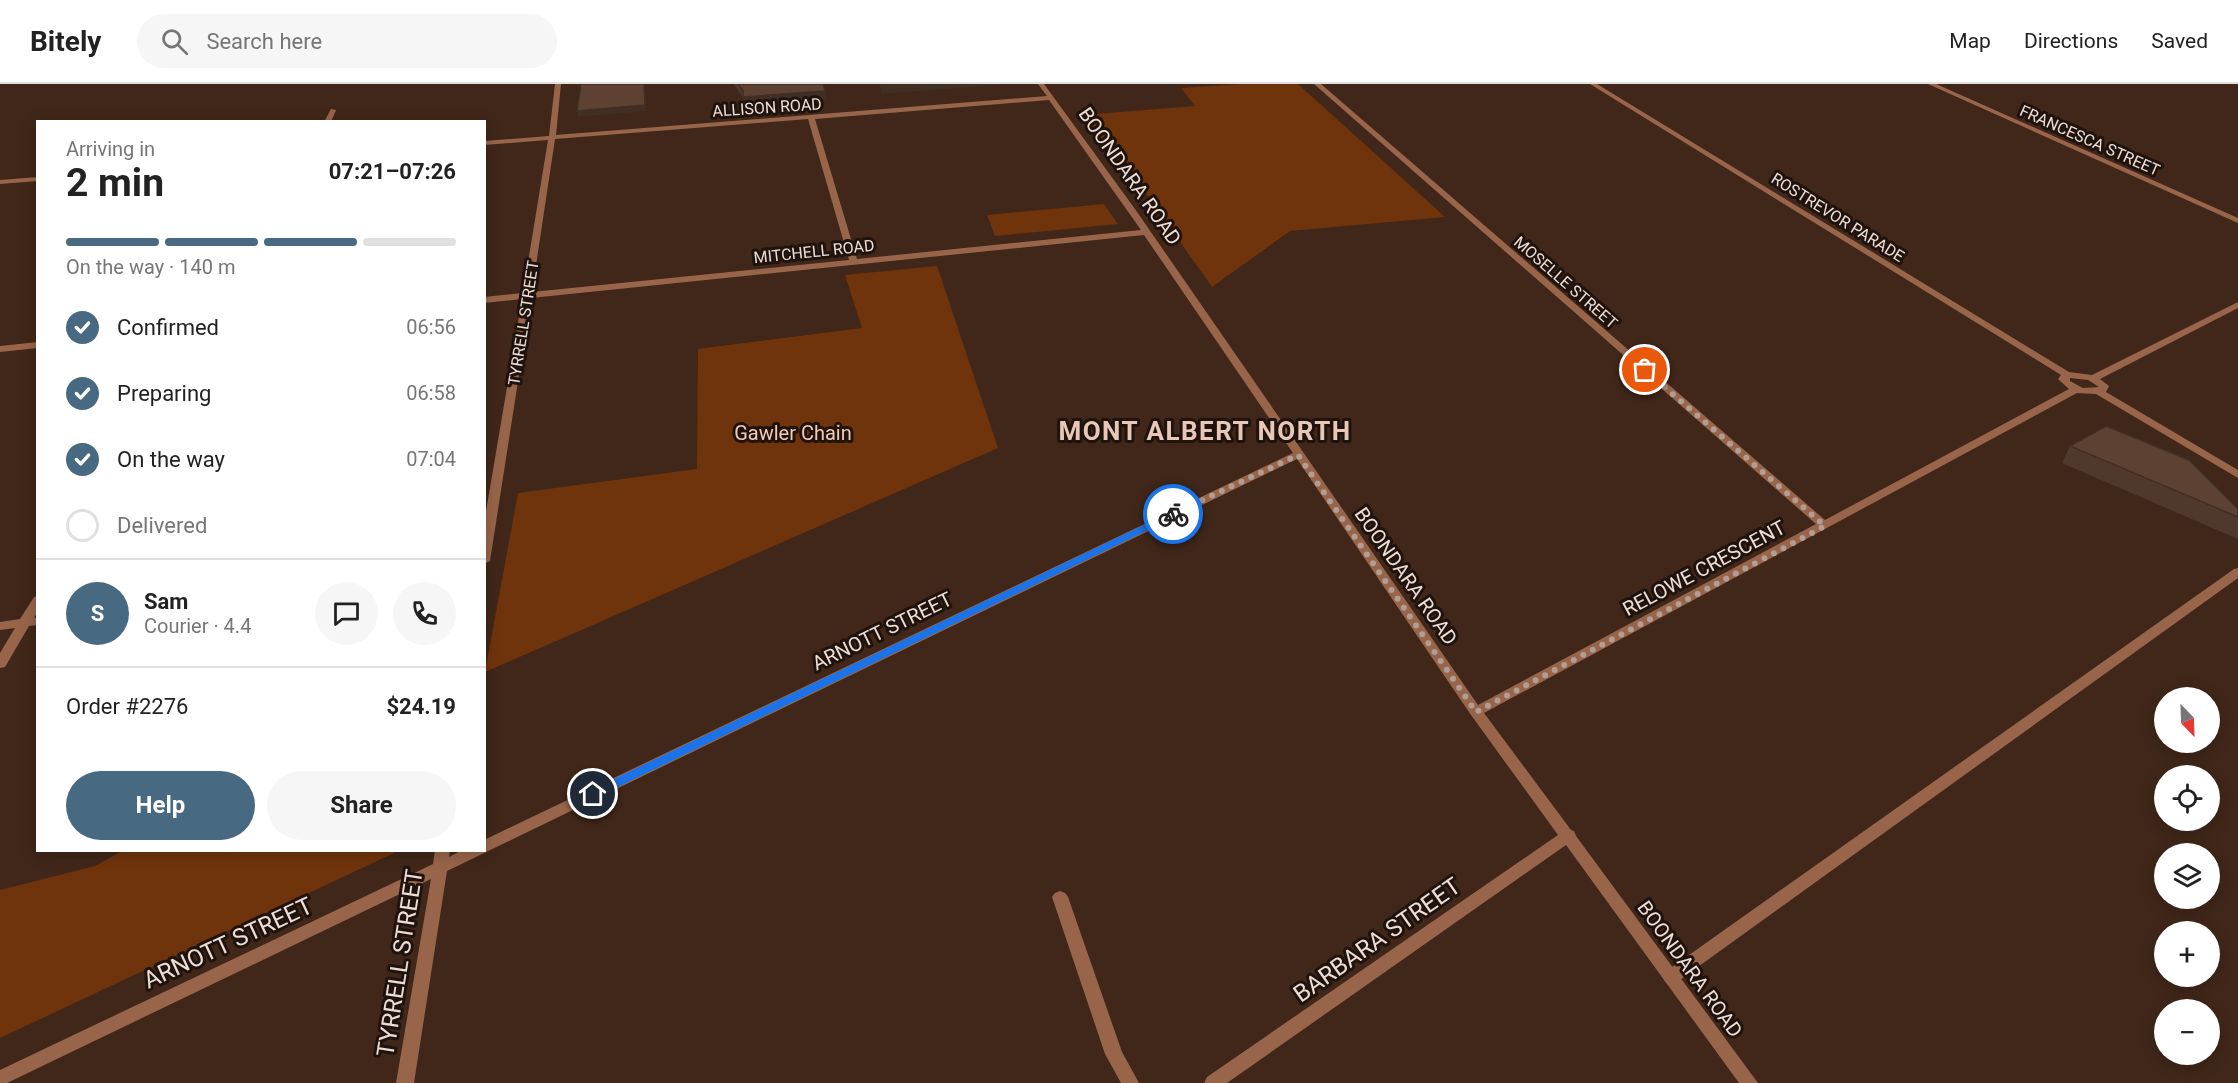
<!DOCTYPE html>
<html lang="en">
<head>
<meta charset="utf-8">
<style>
	body { margin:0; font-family:Roboto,sans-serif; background:#f6f6f6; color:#222; height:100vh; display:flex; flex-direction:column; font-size:22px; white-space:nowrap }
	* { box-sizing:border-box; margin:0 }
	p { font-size:20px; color:#767676 }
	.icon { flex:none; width:33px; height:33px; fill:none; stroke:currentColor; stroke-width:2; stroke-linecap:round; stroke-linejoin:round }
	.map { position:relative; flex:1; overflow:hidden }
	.sheet { position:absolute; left:36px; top:36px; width:450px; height:732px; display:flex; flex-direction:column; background:#fff; border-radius:0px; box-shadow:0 3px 15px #0003 }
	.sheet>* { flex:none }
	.needle { width:39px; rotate:157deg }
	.controls { position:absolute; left:2154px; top:603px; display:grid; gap:12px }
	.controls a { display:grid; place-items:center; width:66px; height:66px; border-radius:50%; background:#fff; box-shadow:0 3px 15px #0003; font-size:30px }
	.pin { position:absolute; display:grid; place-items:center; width:51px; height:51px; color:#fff; margin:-26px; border:3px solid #fff; border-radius:50%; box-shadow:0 2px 6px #0007 }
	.courier { position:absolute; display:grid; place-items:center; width:60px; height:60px; margin:-30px; border:4px solid #1a73e8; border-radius:50%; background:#fff; color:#222; box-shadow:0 2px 8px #0007 }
	.summary em { font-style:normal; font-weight:700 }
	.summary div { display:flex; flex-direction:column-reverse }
	.summary { display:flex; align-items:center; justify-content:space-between; height:102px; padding:0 30px }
	h1 { font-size:39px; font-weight:700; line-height:45px }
	.bar { display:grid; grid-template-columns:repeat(4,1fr); gap:9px 6px; align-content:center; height:72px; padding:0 30px }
	.bar i { height:8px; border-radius:4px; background:#e0e0e0 }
	.bar .selected { background:#476981 }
	.bar p { grid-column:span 4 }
	.line { display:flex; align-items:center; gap:15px; padding:0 30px; border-top:2px solid #e0e0e0 }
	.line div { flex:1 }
	.round { display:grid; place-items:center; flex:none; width:63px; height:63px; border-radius:32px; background:#f6f6f6 }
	ol { padding:0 30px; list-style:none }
	li { display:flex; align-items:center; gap:18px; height:66px }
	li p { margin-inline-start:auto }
	li .icon { padding:6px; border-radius:50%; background:#476981; color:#fff; stroke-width:4 }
	li:last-child { color:#767676 }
	li i { width:33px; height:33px; border:3px solid #e0e0e0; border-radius:50% }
	.button { display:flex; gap:12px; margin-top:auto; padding:12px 30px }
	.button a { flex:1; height:69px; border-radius:36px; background:#476981; color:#fff; font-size:24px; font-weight:700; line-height:69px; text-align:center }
	.button a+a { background:#f6f6f6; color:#222 }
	header { display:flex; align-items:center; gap:36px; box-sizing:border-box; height:84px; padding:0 30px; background:#fff; border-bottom:2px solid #e0e0e0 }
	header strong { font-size:28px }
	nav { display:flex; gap:33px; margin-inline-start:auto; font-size:21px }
	.search { width:420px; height:54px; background:#f6f6f6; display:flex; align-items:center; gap:15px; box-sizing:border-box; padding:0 21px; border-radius:33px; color:#767676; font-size:22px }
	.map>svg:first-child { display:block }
	.green { fill:#70340c }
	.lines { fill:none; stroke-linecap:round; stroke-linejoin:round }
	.service { fill:#98654a; fill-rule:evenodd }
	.minor { fill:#98654a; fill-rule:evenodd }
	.wall { fill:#50392c }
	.shaded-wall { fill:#412e24 }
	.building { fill:#5d4233; stroke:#412e24; stroke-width:1.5 }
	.route { fill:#1a73e8 }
	.done { stroke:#b19d93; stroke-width:6; stroke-dasharray:0 10.8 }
	.labels { text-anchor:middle; stroke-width:6; stroke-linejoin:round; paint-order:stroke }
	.far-street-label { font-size:16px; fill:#eeddd5; stroke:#1f130d }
	.street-label { font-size:20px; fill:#eeddd5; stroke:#1f130d }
	.park-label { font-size:20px; fill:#f4cab4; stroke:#1f130d }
	.near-street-label { font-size:24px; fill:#eeddd5; stroke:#1f130d }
	.district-label { font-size:26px; font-weight:bold; letter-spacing:1.5px; fill:#e9c7b6; stroke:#1f130d }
</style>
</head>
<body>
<header>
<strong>Bitely</strong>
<div class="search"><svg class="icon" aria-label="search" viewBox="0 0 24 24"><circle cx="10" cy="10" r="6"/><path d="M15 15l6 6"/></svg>Search here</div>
<nav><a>Map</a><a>Directions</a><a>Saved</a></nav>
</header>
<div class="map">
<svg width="2238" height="999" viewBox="0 0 2238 999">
	<rect width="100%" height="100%" fill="#402719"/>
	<g class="green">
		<path d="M 1242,0 L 1298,0 L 1445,133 L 1290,147 L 1212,203 L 1147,111 L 1083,31 L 1195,22 L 1181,4 Z"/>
		<path d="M 1104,120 L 1118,140 L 995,152 L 987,131 Z"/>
		<path d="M 937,182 L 998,364 L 485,588 L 518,409 L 697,385 L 698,265 L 862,244 L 845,191 Z"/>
		<path d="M 122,767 L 122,766 L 394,767 L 394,769 L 0,954 L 0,806 L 95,782 Z"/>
	</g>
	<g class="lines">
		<path class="service" d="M 2238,484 L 2238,494 L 1677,898 L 1671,900 L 1665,898 L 1663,893 L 1665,888 L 2234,485 Z"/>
		<g class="minor">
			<path d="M 555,0 L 561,0 L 556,51 L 1047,12 L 1038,0 L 1044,0 L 1135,125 L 1478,621 L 1816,440 L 1314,0 L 1321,0 L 1825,436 L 2069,305 L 2058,295 L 2061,291 L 1590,0 L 1597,0 L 2069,288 L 2092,291 L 2238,218 L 2238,224 L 2100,295 L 2109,302 L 2106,308 L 2238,386 L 2238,394 L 2096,310 L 2077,309 L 1484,629 L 1571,746 L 1574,747 L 1576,752 L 1758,999 L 1739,999 L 1566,761 L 1227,999 L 1204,999 L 1207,993 L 1558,751 L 1471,631 L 1297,375 L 447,787 L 414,999 L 396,999 L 431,795 L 7,999 L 0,999 L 0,986 L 433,780 L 435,766 L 450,766 L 449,773 L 462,766 L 484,766 L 484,756 L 1293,369 L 1144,151 L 531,214 L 490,477 L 484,480 L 484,439 L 522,215 L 484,219 L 484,213 L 523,209 L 548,56 L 484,61 L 484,57 L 549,52 ZM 1049,16 L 1141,146 L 857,175 L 815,35 ZM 808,35 L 849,176 L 532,208 L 555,55 ZM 2070,294 L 2088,296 L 2099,303 L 2083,304 L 2070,297 Z"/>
			<path d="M 1928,0 L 1936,0 L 2238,134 L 2238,139 Z"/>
			<path d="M 331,25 L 336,26 L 331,38 L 324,38 Z"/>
			<path d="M 38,93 L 38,97 L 0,100 L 0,96 Z"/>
			<path d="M 38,258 L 38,264 L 0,268 L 0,262 Z"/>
			<path d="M 38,512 L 38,527 L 34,534 L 38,533 L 38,541 L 29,542 L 5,583 L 0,584 L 0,569 L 15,544 L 0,546 L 0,538 L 20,535 L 34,513 Z"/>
			<path d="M 1060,807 L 1065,809 L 1068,813 L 1122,968 L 1139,999 L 1121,999 L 1105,970 L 1052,813 L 1055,809 Z"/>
		</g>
	</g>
	<g class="wall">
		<path d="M 734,0 L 823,0 L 826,15 L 744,22 L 743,14 Z"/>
		<path d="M 2070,362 L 2238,425 L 2238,455 L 2062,379 Z"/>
	</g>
	<g class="shaded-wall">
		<path d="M 645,0 L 646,27 L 578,33 L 577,27 Z"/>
		<path d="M 901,0 L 1009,0 L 881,10 L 880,1 Z"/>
		<path d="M 825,7 L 826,15 L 744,22 L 743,13 Z"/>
	</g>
	<g class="building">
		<path d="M 581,0 L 644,0 L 645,21 L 577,27 Z"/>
		<path d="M 738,0 L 823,0 L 825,7 L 743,13 L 743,7 Z"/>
		<path d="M 879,0 L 901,0 L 880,1 Z"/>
		<path d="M 2106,342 L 2189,376 L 2238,425 L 2238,433 L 2070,362 Z"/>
	</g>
	<path class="route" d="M 1173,427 L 1177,428 L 1177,432 L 597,713 L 589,713 L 587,710 L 589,707 Z"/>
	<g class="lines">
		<path class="done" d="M 1173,430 L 1298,371 L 1476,628 L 1825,442 L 1645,286"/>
	</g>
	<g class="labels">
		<g class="far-street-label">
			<text transform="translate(767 23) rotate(-4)" y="6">ALLISON ROAD</text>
			<text transform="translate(2090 56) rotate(24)" y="6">FRANCESCA STREET</text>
			<text transform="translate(1838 133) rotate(32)" y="6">ROSTREVOR PARADE</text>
			<text transform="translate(814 167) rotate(-6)" y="6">MITCHELL ROAD</text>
			<text transform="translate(1566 198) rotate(41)" y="6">MOSELLE STREET</text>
			<text transform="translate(523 239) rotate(-81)" y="6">TYRRELL STREET</text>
		</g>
		<g class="street-label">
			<text transform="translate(1130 92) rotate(55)" y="7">BOONDARA ROAD</text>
			<text transform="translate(1704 484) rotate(-28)" y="7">RELOWE CRESCENT</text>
			<text transform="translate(1406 492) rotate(55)" y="7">BOONDARA ROAD</text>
			<text transform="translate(882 547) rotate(-26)" y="7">ARNOTT STREET</text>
			<text transform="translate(1690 885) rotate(54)" y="7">BOONDARA ROAD</text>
		</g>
		<g class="park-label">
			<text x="793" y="356">Gawler Chain</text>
		</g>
		<g class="near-street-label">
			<text transform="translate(1377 856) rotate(-35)" y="8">BARBARA STREET</text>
			<text transform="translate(228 859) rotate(-25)" y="8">ARNOTT STREET</text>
			<text transform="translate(400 879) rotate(-81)" y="8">TYRRELL STREET</text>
		</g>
		<g class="district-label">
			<text x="1205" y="356">MONT ALBERT NORTH</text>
		</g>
	</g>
</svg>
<div class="controls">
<a><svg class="needle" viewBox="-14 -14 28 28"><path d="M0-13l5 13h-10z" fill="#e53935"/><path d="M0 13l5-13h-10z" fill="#767676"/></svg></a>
<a><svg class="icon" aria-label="locate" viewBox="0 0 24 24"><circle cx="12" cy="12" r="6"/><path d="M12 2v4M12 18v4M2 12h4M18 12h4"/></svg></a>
<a><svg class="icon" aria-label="layers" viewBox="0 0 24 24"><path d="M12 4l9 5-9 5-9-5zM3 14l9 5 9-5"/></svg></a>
<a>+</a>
<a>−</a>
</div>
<div class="pin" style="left:1645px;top:286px;background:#ea580c"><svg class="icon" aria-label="bag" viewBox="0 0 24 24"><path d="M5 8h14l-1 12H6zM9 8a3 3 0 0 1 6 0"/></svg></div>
<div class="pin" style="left:593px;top:710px;background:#1f2937"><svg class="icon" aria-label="home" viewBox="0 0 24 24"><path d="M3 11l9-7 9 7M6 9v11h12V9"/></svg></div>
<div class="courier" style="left:1173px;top:430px"><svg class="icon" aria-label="bike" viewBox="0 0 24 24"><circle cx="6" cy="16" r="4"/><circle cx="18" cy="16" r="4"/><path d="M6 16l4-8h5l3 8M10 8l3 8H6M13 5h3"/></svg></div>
<section class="sheet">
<div class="summary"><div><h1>2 min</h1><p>Arriving in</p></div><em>07:21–07:26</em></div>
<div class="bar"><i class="selected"></i><i class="selected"></i><i class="selected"></i><i></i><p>On the way · 140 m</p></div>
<ol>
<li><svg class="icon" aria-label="check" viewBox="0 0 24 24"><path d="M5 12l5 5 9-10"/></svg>Confirmed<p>06:56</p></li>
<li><svg class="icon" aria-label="check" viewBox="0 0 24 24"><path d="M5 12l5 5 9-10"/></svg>Preparing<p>06:58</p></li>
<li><svg class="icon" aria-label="check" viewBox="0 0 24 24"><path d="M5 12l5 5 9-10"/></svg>On the way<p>07:04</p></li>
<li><i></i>Delivered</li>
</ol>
<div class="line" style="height:108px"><b class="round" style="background:#476981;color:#fff">S</b><div><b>Sam</b><p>Courier · 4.4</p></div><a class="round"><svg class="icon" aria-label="chat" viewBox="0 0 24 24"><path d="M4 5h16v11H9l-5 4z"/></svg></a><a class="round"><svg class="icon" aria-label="phone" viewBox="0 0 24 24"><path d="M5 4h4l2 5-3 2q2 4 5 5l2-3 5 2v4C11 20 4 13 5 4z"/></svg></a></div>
<div class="line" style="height:78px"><div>Order #2276</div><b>$24.19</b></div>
<div class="button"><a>Help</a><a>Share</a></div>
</section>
</div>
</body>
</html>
